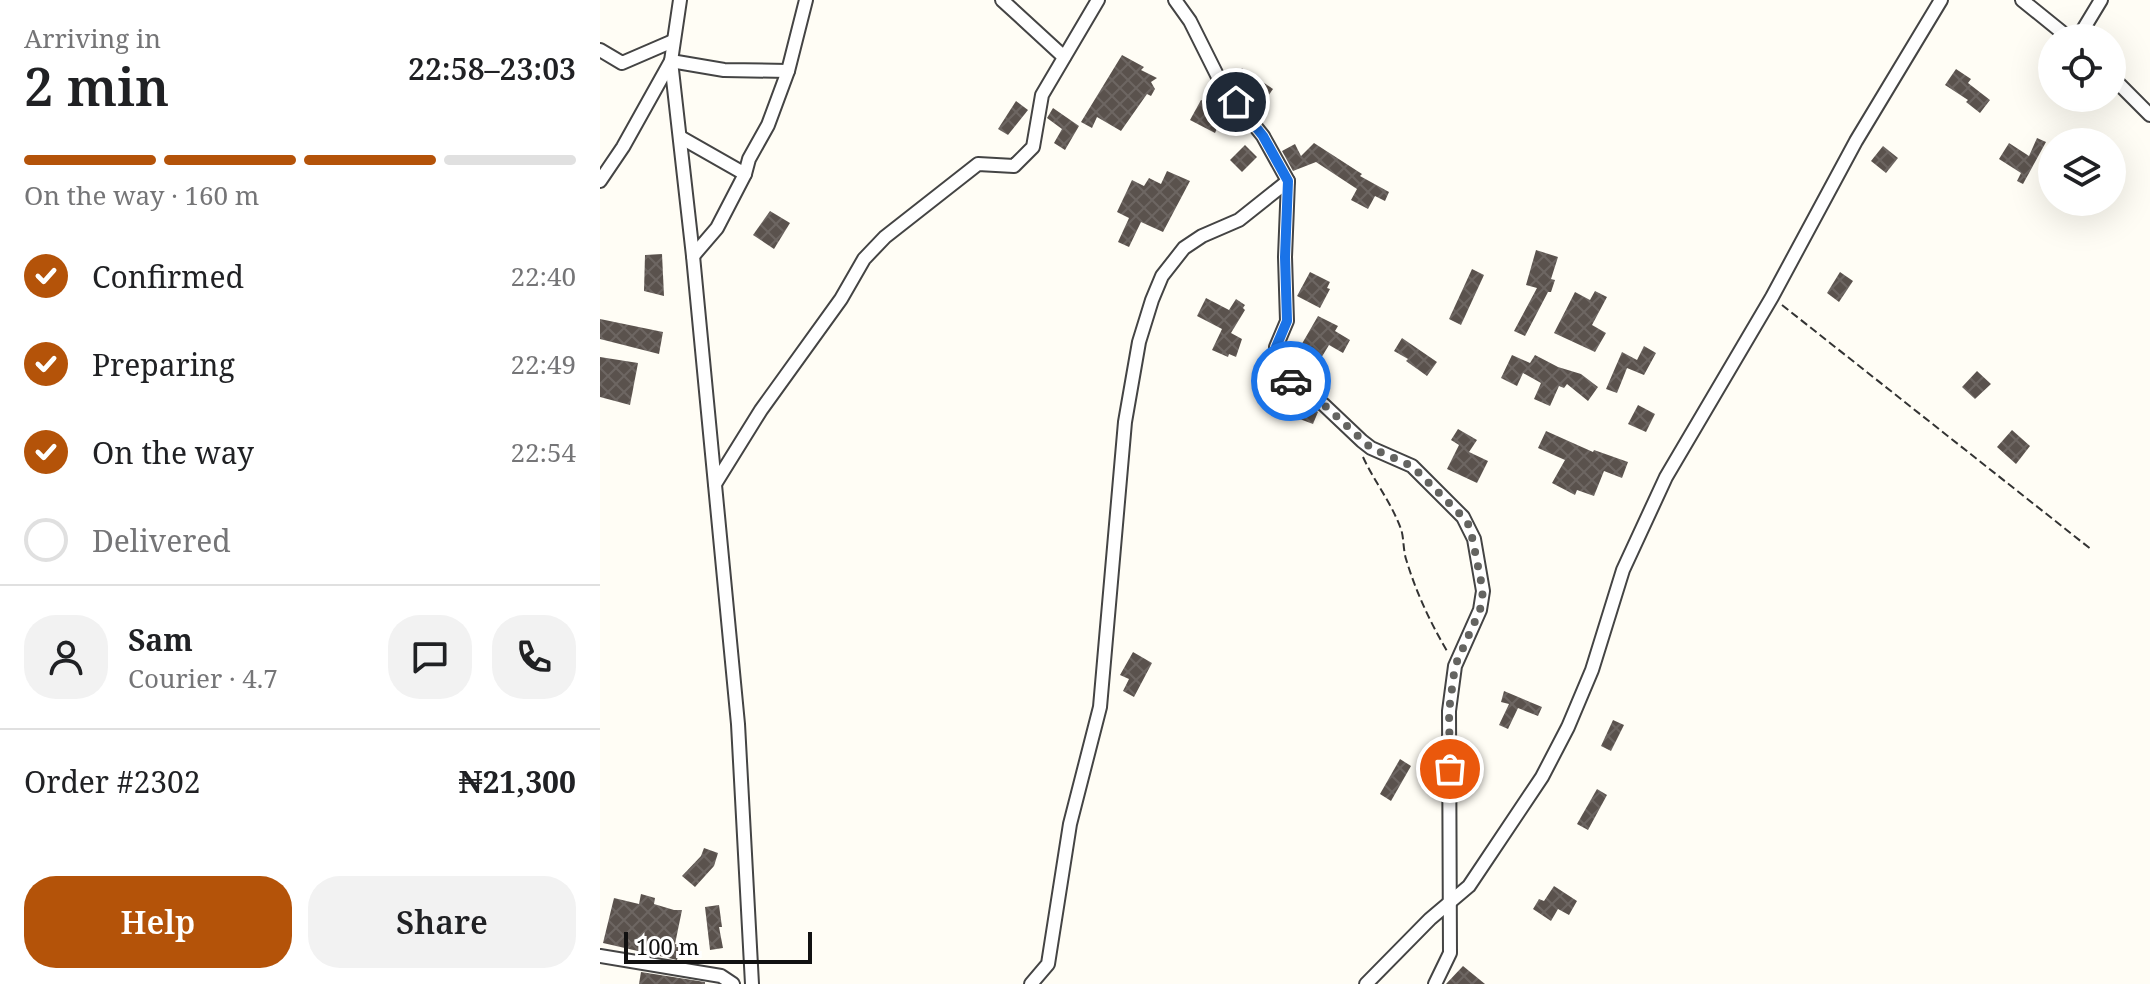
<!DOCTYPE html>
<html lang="en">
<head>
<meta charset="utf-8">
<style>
	body { margin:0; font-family:"Noto Serif",serif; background:#f2f2f2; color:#202124; height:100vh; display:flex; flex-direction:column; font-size:30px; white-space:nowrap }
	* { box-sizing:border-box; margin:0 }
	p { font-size:26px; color:#757577 }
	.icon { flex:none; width:44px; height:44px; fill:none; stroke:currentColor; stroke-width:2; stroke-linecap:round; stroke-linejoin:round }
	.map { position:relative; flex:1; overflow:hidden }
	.side { display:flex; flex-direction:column; background:#fff; width:600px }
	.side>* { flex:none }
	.controls { position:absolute; left:1438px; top:24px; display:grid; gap:16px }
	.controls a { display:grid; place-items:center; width:88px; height:88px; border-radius:50%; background:#fff; box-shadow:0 8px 32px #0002; font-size:40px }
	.scale { position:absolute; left:24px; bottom:20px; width:188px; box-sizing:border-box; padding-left:8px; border:4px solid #111; border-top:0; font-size:22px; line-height:28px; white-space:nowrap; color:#111; -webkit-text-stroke:6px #fff; paint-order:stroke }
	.pin { position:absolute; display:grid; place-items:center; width:68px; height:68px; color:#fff; margin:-34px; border:4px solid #fff; border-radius:50%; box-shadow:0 2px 8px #0007 }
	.courier { position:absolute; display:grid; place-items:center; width:80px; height:80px; margin:-40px; border:6px solid #1a73e8; border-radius:50%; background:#fff; color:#222; box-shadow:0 2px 10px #0007 }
	.headline em { font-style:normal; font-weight:600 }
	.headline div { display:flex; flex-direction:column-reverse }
	.headline { display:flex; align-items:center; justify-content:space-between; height:136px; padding:0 24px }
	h1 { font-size:52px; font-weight:600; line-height:60px }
	.bar { display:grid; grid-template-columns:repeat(4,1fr); gap:12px 8px; align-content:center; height:96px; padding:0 24px }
	.bar i { height:10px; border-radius:6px; background:#e0e0e0 }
	.bar .on { background:#b45309 }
	.bar p { grid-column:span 4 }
	.line { display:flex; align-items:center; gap:20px; padding:0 24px; border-top:2px solid #e0e0e0 }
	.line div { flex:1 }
	.round { display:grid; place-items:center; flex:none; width:84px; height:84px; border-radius:32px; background:#f2f2f2 }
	ol { padding:0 24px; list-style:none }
	li { display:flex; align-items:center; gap:24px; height:88px }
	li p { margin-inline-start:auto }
	li .icon { padding:8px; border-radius:50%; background:#b45309; color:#fff; stroke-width:4 }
	li:last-child { color:#757577 }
	li i { width:44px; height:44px; border:4px solid #e0e0e0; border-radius:50% }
	.action { display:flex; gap:16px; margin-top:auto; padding:16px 24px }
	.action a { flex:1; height:92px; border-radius:32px; background:#b45309; color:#fff; font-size:32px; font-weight:600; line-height:92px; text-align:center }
	.action a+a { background:#f2f2f2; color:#202124 }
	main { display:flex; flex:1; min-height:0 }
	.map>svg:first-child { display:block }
	.building { fill:url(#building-cross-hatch) }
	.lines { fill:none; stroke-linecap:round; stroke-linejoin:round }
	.minor-casing { stroke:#444; stroke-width:16 }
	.path { stroke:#333; stroke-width:2; stroke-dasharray:8 4; stroke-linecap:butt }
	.minor { stroke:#fff; stroke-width:12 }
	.done { stroke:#646461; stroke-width:8; stroke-dasharray:0 14.4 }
	.route { stroke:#1a73e8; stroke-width:10 }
</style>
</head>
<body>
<main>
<section class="side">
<div class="headline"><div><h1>2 min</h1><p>Arriving in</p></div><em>22:58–23:03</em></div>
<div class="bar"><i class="on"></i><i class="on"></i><i class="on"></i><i></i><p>On the way · 160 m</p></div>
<ol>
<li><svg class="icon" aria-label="check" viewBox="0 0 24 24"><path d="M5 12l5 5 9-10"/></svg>Confirmed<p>22:40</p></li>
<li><svg class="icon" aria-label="check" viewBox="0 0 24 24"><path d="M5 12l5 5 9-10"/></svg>Preparing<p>22:49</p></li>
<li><svg class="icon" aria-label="check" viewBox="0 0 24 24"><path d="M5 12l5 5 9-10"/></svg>On the way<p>22:54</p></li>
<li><i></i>Delivered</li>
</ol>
<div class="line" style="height:144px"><a class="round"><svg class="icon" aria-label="person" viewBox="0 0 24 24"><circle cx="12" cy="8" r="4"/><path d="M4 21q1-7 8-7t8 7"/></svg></a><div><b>Sam</b><p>Courier · 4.7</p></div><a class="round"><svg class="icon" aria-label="chat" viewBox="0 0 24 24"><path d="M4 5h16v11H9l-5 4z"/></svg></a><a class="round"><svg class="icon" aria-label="phone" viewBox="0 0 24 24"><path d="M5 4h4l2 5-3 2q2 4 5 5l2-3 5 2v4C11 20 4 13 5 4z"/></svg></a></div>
<div class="line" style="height:104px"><div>Order #2302</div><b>₦21,300</b></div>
<div class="action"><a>Help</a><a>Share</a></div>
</section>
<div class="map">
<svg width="1550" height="984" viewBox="0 0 1550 984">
	<defs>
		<pattern id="building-cross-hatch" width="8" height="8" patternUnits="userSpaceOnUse" patternTransform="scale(2)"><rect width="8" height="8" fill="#5a524d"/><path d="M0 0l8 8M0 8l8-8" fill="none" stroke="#6d6662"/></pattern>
	</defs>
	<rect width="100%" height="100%" fill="#fffdf5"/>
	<g class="building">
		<path d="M 522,55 L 544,67 L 541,70 L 557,78 L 551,82 L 555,89 L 551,96 L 547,94 L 521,131 L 497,117 L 492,128 L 481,122 Z"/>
		<path d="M 642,68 L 673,89 L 666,99 L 646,85 L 641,91 L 633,79 Z"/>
		<path d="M 1356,69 L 1371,79 L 1368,83 L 1390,100 L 1380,113 L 1366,102 L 1368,100 L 1345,85 Z"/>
		<path d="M 601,100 L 624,112 L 615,133 L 590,120 Z"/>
		<path d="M 416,101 L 428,110 L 408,135 L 398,129 Z"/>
		<path d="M 453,108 L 479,126 L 465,150 L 454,143 L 462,129 L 447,118 Z"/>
		<path d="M 1437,138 L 1446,142 L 1423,184 L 1417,181 L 1421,173 L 1399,159 L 1409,143 L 1429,156 Z"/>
		<path d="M 714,143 L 762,174 L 760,176 L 789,192 L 785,201 L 775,196 L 768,209 L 751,200 L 757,189 L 716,162 L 693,171 L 682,151 L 695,144 L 701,156 Z"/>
		<path d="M 645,145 L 657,157 L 642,172 L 630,160 Z"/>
		<path d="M 1283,146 L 1298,158 L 1286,173 L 1271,161 Z"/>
		<path d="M 567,171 L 590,181 L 563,232 L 541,222 L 529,247 L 518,242 L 529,218 L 517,212 L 532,180 L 544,186 L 549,178 L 561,184 Z"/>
		<path d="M 170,211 L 190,223 L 174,249 L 153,235 Z"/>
		<path d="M 936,250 L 958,257 L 951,279 L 955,280 L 951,292 L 948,292 L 925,336 L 914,331 L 937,288 L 926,285 Z"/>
		<path d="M 62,254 L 64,296 L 44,291 L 45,255 Z"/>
		<path d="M 872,269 L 884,275 L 861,325 L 849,319 Z"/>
		<path d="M 710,272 L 730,282 L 727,288 L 730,289 L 720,308 L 697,296 Z"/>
		<path d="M 1240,272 L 1253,281 L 1239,302 L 1227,293 Z"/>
		<path d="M 995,291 L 1007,297 L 992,325 L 1006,333 L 995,352 L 954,333 L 975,292 L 990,300 Z"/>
		<path d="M 606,298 L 629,310 L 636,299 L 645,305 L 643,308 L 645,310 L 631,333 L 642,339 L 636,357 L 629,354 L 628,357 L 612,350 L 622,329 L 597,316 Z"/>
		<path d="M 718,316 L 738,326 L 735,331 L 750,340 L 743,353 L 729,345 L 712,373 L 692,361 Z"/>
		<path d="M 0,319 L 63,332 L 59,354 L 0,339 Z"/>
		<path d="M 802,338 L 837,362 L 827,376 L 806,361 L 808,359 L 794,351 Z"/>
		<path d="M 1044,346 L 1056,353 L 1044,375 L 1027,368 L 1017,393 L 1006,389 L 1022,352 L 1037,360 Z"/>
		<path d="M 912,355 L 930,363 L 935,355 L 958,367 L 981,374 L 998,387 L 988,401 L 967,384 L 964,388 L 959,386 L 950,406 L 934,399 L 941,383 L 923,373 L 917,386 L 901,378 Z"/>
		<path d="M 0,357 L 38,363 L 30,405 L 0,397 Z"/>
		<path d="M 1377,371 L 1391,384 L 1375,399 L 1362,387 Z"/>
		<path d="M 690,392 L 718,412 L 713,424 L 681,412 Z"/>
		<path d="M 1038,405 L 1055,414 L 1046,432 L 1028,424 Z"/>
		<path d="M 858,429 L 877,440 L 869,452 L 888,461 L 877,483 L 847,469 L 859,445 L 851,440 Z"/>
		<path d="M 1412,430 L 1430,446 L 1416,464 L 1397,447 Z"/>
		<path d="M 946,431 L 993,452 L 994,450 L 1028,462 L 1022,478 L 1004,471 L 994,496 L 977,490 L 975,495 L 952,483 L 965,460 L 938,448 Z"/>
		<path d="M 533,652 L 552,663 L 534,697 L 523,691 L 529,679 L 520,675 Z"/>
		<path d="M 904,691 L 942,707 L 938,716 L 918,708 L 908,729 L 899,725 L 909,704 L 901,702 Z"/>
		<path d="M 1013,720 L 1024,725 L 1011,751 L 1001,746 Z"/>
		<path d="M 800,759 L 811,766 L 791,801 L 780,794 Z"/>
		<path d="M 997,789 L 1007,795 L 988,830 L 977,824 Z"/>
		<path d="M 104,848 L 118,853 L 114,866 L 95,887 L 82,876 L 101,856 Z"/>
		<path d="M 954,886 L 977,901 L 969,915 L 958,909 L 951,921 L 933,909 L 939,899 L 944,901 Z"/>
		<path d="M 41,894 L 55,898 L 54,904 L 74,910 L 82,910 L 75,944 L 81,945 L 77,960 L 3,943 L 14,898 L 39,904 Z"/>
		<path d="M 119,905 L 122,927 L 119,927 L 123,948 L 110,950 L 105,907 Z"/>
		<path d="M 863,966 L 885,984 L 846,984 Z"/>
		<path d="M 41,972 L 105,982 L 105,984 L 39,984 Z"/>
	</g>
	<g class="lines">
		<defs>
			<g id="minor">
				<path d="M 80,0 L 71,61 L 93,256 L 138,724 L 152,984"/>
				<path d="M 402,0 L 464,57"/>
				<path d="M 575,0 L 590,21 L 622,85 L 663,136 L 688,181 L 685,257 L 687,321 L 676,347 L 676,362 L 688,379 L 724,405 L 762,441 L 771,448 L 812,466 L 863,517 L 874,539 L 883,591 L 880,610 L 855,666 L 849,711 L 850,953 L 835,984"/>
				<path d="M 1422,0 L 1469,38"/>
				<path d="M 1478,38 L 1501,0"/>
				<path d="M 0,50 L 22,63 L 73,41"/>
				<path d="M 1512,77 L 1550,115"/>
				<path d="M 80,137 L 145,174"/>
				<path d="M 0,181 L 23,147 L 71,61 L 124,70 L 188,71"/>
				<path d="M 93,256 L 117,228 L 145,174 L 149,159 L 168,125 L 188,71 L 206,0"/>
				<path d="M 115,484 L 161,410 L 241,299 L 264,259 L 285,237 L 378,164 L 414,166 L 433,147 L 442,95 L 498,0"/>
				<path d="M 0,956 L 121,976 L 133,984"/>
				<path d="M 431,984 L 448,964 L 470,824 L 500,707 L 525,422 L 539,342 L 552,300 L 562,276 L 584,248 L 602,236 L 639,220 L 688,181"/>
				<path d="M 766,984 L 830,919 L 869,886 L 942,777 L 968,727 L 992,670 L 1023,570 L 1066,477 L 1172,297 L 1256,141 L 1341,0"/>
			</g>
		</defs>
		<use href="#minor" class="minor-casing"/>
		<g class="path">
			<path d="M 1182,305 L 1492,550"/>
			<path d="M 763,457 C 774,481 791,502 801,529 C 804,538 803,549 806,559 C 816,592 830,622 847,651"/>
		</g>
		<use href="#minor" class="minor"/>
	</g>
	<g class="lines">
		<path class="done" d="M 691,381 L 724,405 L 771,448 L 812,466 L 863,517 L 870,527 L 883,591 L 880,610 L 855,666 L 849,711 L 850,769"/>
		<path class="route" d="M 636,102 L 663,136 L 688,181 L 685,257 L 687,321 L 676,347 L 676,362 L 691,381"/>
	</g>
</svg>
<div class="controls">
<a><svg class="icon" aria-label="locate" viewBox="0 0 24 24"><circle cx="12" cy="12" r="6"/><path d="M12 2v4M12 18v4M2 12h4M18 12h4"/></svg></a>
<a><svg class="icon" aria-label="layers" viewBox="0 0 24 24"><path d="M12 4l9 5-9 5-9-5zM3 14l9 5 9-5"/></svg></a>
</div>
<div class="scale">100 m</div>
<div class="pin" style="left:850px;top:769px;background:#ea580c"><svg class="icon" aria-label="bag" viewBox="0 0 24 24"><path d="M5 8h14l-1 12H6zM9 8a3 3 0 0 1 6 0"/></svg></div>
<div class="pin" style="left:636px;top:102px;background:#1f2937"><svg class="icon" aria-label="home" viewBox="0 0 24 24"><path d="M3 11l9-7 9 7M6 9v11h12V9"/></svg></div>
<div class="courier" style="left:691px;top:381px"><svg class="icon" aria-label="car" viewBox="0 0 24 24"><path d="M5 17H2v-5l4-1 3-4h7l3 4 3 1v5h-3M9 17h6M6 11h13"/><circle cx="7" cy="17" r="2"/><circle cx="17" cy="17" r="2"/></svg></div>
</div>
</main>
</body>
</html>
